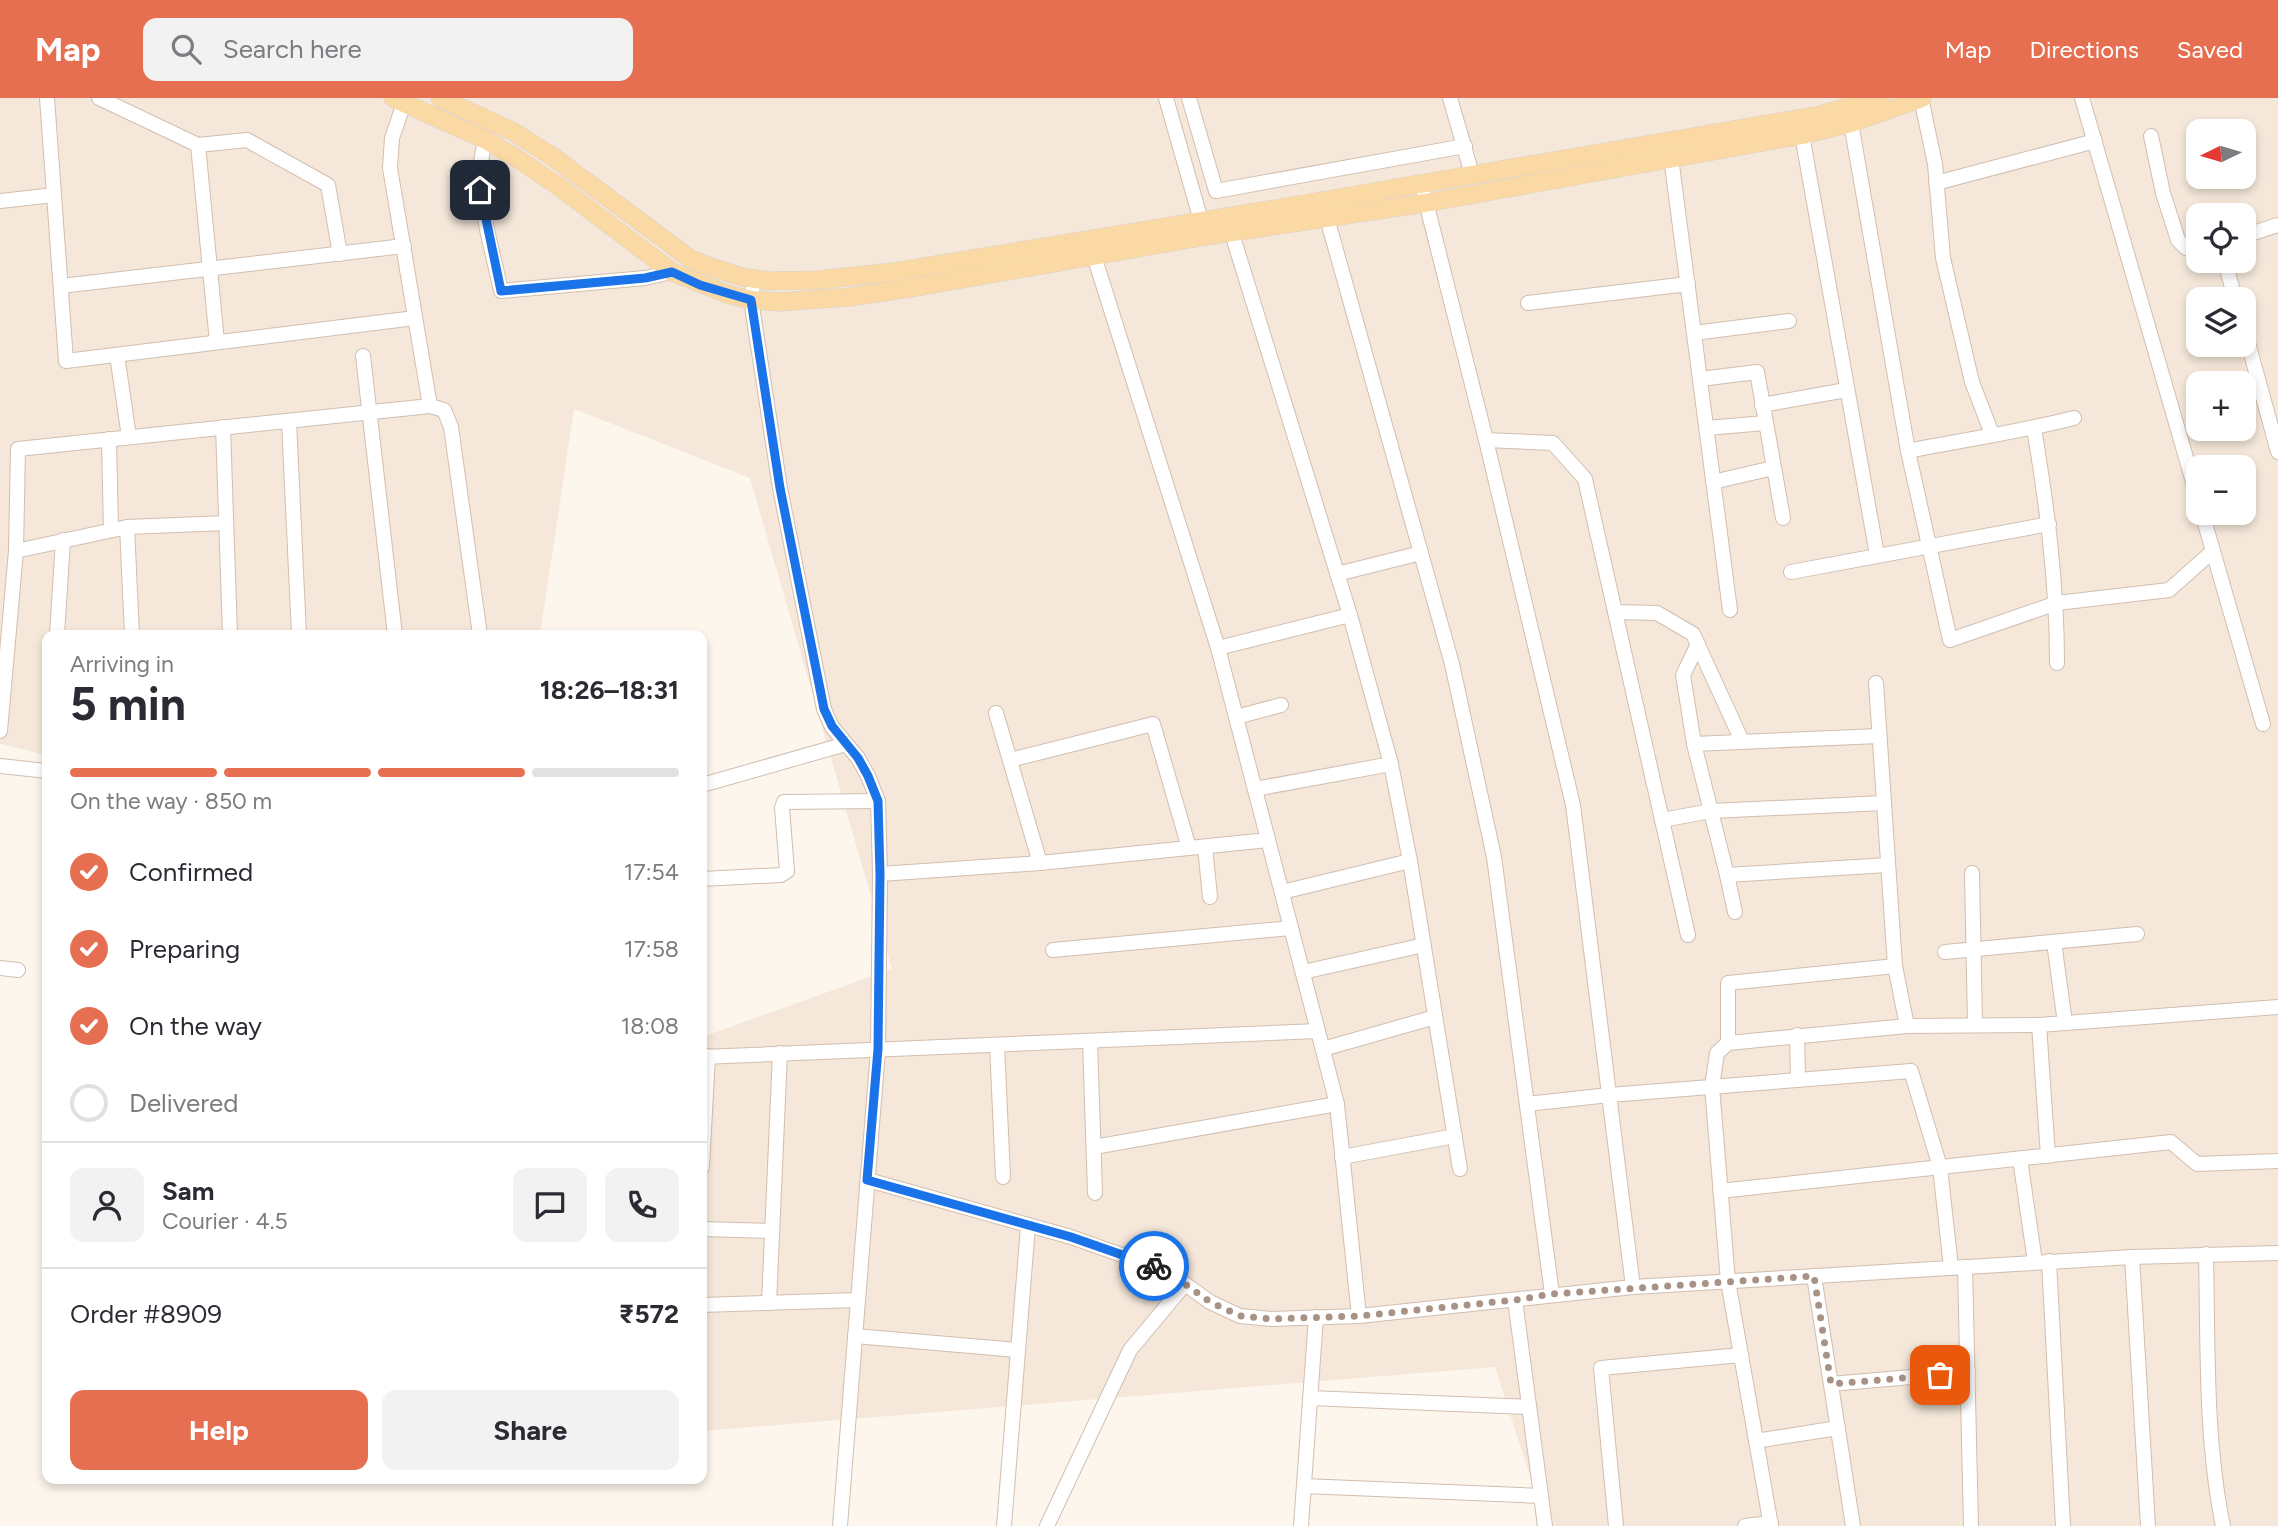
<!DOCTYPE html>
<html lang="en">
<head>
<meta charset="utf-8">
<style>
	body { margin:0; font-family:Figtree,sans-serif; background:#f2f2f3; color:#2b2b33; height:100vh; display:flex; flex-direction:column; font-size:26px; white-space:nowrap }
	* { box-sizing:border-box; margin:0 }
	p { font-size:23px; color:#7c7c81 }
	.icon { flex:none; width:38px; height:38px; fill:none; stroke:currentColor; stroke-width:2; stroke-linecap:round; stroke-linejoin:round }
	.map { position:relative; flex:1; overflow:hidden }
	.panel { position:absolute; left:42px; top:532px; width:665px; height:854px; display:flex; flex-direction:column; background:#fff; border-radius:14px; box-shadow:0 4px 10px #0003 }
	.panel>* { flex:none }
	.needle { width:46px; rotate:265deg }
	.fabs { position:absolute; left:2186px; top:21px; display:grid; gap:14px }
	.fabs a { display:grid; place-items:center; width:70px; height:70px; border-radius:14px; background:#fff; box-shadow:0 4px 10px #0003; font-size:35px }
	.pin { position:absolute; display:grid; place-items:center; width:60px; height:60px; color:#fff; margin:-30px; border-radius:14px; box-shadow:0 4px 10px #0006 }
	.courier { position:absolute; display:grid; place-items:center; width:70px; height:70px; margin:-35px; border:5px solid #1a73e8; border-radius:50%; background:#fff; color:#222; box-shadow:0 2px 9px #0007 }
	.overview em { font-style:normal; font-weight:700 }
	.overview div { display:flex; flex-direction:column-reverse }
	.overview { display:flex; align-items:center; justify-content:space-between; height:119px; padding:0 28px }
	h1 { font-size:46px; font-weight:700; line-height:52px }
	.bar { display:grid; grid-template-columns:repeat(4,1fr); gap:10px 7px; align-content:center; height:84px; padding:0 28px }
	.bar i { height:9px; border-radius:5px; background:#e1e1e2 }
	.bar .selected { background:#e76f51 }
	.bar p { grid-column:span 4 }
	.line { display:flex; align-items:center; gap:18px; padding:0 28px; border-top:2px solid #e1e1e2 }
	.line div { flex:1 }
	.round { display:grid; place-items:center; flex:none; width:74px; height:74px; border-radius:14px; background:#f2f2f3 }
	ol { padding:0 28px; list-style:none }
	li { display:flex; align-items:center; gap:21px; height:77px }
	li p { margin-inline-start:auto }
	li .icon { padding:7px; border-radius:50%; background:#e76f51; color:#fff; stroke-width:4 }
	li:last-child { color:#7c7c81 }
	li i { width:38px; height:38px; border:4px solid #e1e1e2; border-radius:50% }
	.cta { display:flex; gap:14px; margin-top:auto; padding:14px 28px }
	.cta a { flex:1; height:80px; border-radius:14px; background:#e76f51; color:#fff; font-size:28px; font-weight:700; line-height:80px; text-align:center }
	.cta a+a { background:#f2f2f3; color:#2b2b33 }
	header { display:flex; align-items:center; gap:42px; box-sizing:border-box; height:98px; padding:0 35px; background:#e76f51; color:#fff }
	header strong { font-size:33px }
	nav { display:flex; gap:38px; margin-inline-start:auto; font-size:24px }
	.search { width:490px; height:63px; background:#f2f2f3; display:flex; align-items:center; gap:18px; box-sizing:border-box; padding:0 24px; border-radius:14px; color:#7c7c81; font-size:26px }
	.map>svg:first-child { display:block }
	.residential { fill:#f5e8da; fill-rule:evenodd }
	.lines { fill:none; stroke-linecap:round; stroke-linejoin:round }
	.minor-casing { stroke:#d1beb0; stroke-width:16 }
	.major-casing { stroke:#dad1cd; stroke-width:19 }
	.minor { stroke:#fff; stroke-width:14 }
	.major { stroke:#fbd9a5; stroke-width:18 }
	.done { stroke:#a89285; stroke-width:7; stroke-dasharray:0 12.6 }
	.route { stroke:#1a73e8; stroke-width:9 }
</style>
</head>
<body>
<header>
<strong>Map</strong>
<div class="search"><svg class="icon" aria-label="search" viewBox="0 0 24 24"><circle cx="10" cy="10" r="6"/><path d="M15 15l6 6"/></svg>Search here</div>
<nav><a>Map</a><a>Directions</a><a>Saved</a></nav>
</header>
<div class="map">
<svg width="2278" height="1428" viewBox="0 0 2278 1428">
	<rect width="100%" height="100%" fill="#fdf6ec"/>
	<path class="residential" d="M 0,0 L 2278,0 L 2278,1428 L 1546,1428 L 1495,1269 L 702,1333 L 702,939 L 892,871 L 750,380 L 574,311 L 540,537 L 47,537 L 47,657 L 0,646 ZM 2198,33 L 2244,33 L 2244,79 L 2198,79 ZM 2198,117 L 2244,117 L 2244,163 L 2198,163 ZM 2198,201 L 2244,201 L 2244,247 L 2198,247 ZM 2198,285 L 2244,285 L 2244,331 L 2198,331 ZM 2198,369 L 2244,369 L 2244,415 L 2198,415 Z"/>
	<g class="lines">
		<defs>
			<g id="minor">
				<path d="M 47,0 L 66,263 L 415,220"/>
				<path d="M 99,0 L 198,47"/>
				<path d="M 408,0 L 404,5 L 392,40 L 390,70 L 430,308"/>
				<path d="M 1166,0 L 1204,133"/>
				<path d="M 1189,0 L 1216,93 L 1465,48"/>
				<path d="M 1450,0 L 1472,76"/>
				<path d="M 1921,0 L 1935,66 L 1943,160 L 1972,284 L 1992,336"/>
				<path d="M 2082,0 L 2198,401"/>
				<path d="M 1851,25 L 1908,353 L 1950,542 L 2057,505 L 2169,492 L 2213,453"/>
				<path d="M 1802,37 L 1877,457"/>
				<path d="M 2151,38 L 2163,95 L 2178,142 L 2186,150 L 2198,150"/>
				<path d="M 486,42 C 470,87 492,147 501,193 L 645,180 L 672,174"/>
				<path d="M 1670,52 L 1730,512"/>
				<path d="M 1936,85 L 2095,43"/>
				<path d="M 1424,96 L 1486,342 L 1573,707 L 1633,1189"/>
				<path d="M 0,103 L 54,97"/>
				<path d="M 1327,120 L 1452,566 L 1494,759 L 1552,1196"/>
				<path d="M 1229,126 L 1350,517 L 1391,666 L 1410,763 L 1460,1071"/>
				<path d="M 2244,138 L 2278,127"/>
				<path d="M 1094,158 L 1218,550 L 1337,1006 L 1359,1218"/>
				<path d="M 2225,163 L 2235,201"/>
				<path d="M 754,180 L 751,202 L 780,390 L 824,611 L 832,629 L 858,660 L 868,678 L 878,703 L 880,776 L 878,952 L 840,1428"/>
				<path d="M 61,188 L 404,148"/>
				<path d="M 1528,205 L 1688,186"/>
				<path d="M 2244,230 L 2278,354"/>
				<path d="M 1694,235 L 1789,223"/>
				<path d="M 217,244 L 198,47 L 247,42 L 328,87 L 340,156"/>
				<path d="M 117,257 L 129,339"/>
				<path d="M 363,258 L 395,537"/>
				<path d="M 1700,281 L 1757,274 L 1783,420"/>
				<path d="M 1762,307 L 1846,292"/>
				<path d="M 289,323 L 299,537"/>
				<path d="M 223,329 L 230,537"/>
				<path d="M 1707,330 L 1765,325"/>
				<path d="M 2034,330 C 2047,409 2057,485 2057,565"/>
				<path d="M 109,341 L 111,432"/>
				<path d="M 1486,342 L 1553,345 L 1585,381 L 1688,837"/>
				<path d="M 1908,353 C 1963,342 2019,334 2074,320"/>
				<path d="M 1713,384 L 1773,370"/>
				<path d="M 2202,415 L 2263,626"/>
				<path d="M 127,429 L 132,537"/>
				<path d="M 16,453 L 127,429 L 226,425"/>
				<path d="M 1791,474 L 2049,426"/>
				<path d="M 1337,476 L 1421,455"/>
				<path d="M 1615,514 L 1657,515 L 1693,536 L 1742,643"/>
				<path d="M 57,537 L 63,442"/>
				<path d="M 1218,550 L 1350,517"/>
				<path d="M 1876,585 L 1895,868 L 1907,928"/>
				<path d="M 996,615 L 1040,765 L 1268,742"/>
				<path d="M 1236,619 L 1281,607"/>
				<path d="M 0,633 L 16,453 L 18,351 L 430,308 L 444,312 L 451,329 L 480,537"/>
				<path d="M 1879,638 L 1694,646 L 1727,777 L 1888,767"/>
				<path d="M 1694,646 L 1683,577 L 1698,546"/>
				<path d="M 1010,662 L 1153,626 L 1189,750"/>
				<path d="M 0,668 L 47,673"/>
				<path d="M 702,687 L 846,646"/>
				<path d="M 1255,691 L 1391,666"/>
				<path d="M 1662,722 L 1711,713 L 1884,705"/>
				<path d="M 1205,749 L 1210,799"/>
				<path d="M 1972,775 L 1975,927"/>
				<path d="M 880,776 L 1040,765"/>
				<path d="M 1727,777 L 1735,814"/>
				<path d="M 702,781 L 781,777 L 787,773 L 782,710 L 784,704 L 878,703"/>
				<path d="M 1282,794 L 1410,763"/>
				<path d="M 2054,844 L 2065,925"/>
				<path d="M 1053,852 L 1291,830"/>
				<path d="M 1945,854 L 2137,836"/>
				<path d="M 0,870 L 18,872"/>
				<path d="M 1303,874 L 1424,847"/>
				<path d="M 2039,927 L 2048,1058"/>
				<path d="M 1797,937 L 1798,982"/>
				<path d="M 1090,943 L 1095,1095"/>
				<path d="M 1728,945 L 1728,885 L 1895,868"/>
				<path d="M 997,947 L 1003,1079"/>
				<path d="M 1323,951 L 1435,919"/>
				<path d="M 702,959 L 1318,933"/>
				<path d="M 1527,1006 L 1609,997 L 1911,973 L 1940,1069 L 1951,1170"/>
				<path d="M 1094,1049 L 1337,1006"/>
				<path d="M 1342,1059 L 1455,1038"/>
				<path d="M 2020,1061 L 2035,1164"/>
				<path d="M 702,1069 L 708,958"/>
				<path d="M 868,1082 L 1071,1139 L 1150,1167 L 1185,1186 L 1210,1204 L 1240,1218 L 1271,1221 L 1359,1218 L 1633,1189 L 2132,1159 L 2278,1155"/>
				<path d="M 1720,1093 L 2171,1044 L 2197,1066 L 2278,1063"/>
				<path d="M 702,1131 L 772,1133"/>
				<path d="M 2206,1156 C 2208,1245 2205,1341 2223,1428"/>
				<path d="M 2132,1159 L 2148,1428"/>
				<path d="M 2049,1163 L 2063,1428"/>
				<path d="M 1965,1169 L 1971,1428"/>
				<path d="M 1814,1178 L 1853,1428"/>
				<path d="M 1515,1202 L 1545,1428"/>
				<path d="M 769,1205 L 780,955"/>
				<path d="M 702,1207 L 858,1202"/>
				<path d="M 855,1238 L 1017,1252"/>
				<path d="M 1831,1286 L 1968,1274"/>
				<path d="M 1310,1300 L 1529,1309"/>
				<path d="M 1756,1343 L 1838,1330"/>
				<path d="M 1304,1388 L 1541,1398"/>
				<path d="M 1004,1428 L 1028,1128"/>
				<path d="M 1047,1428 L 1130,1252 L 1185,1186"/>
				<path d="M 1301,1428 L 1316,1219"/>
				<path d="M 1616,1428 L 1601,1270 L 1741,1257"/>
				<path d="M 1745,1428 L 1771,1425"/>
				<path d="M 1771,1428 L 1728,1183 L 1712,989 L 1717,955 L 1728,945 L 1907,928 L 2039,927 L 2278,909"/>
			</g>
			<g id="major">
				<path d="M 393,0 L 486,42 L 521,63 L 558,88 L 672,174 L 727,196 L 751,202 L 778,204 L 849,199 L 917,189 L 1206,138 L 1425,105 L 1802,37 L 1851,25 L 1922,0"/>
				<path d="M 440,0 L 512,33 L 553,59 L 689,160 L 705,167 L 742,179 L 769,183 L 818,182 L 893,174 L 1281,110 L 1820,17 L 1879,0"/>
			</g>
		</defs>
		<use href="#minor" class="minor-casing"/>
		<use href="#major" class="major-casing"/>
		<use href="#minor" class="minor"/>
		<use href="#major" class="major"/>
	</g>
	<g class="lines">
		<path class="done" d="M 1154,1168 L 1185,1186 L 1210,1204 L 1240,1218 L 1270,1221 L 1359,1218 L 1515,1202 L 1552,1196 L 1814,1178 L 1831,1286 L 1940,1277"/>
		<path class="route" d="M 480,92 L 501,193 L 645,180 L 672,174 L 700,187 L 751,202 L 780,390 L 824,611 L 832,628 L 858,660 L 868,678 L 878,703 L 880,776 L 878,951 L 867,1082 L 1071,1139 L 1154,1168"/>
	</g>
</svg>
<div class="fabs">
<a><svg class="needle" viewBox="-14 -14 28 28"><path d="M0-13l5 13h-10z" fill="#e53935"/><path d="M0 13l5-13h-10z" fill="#7c7c81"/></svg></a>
<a><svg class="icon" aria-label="locate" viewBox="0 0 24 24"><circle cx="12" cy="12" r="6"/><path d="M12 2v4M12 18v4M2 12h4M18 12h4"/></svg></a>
<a><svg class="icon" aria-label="layers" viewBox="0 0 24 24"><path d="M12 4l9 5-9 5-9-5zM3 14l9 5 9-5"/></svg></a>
<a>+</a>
<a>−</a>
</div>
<div class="pin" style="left:1940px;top:1277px;background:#ea580c"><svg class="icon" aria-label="bag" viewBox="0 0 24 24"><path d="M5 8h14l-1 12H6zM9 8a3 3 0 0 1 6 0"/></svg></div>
<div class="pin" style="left:480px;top:92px;background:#1f2937"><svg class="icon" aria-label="home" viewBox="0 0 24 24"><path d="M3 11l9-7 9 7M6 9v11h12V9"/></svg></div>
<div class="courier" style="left:1154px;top:1168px"><svg class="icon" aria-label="bike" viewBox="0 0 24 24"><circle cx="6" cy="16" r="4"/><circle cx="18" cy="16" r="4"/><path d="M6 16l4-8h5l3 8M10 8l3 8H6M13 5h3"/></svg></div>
<section class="panel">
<div class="overview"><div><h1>5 min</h1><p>Arriving in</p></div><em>18:26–18:31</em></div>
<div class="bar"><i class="selected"></i><i class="selected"></i><i class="selected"></i><i></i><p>On the way · 850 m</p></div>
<ol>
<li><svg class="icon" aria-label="check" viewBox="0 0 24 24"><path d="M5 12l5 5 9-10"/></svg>Confirmed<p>17:54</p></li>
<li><svg class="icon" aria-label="check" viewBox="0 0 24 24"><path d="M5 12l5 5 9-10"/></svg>Preparing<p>17:58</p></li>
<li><svg class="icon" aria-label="check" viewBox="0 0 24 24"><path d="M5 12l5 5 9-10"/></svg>On the way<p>18:08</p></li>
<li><i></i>Delivered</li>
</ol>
<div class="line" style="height:126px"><a class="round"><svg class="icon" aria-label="person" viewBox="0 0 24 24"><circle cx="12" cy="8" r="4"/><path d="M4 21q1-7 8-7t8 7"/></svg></a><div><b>Sam</b><p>Courier · 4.5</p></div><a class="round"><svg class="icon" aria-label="chat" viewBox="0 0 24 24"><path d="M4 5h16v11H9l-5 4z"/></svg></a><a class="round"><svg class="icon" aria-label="phone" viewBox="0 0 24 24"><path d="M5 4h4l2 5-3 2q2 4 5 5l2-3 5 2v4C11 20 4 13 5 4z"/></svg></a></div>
<div class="line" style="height:91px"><div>Order #8909</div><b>₹572</b></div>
<div class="cta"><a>Help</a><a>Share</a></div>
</section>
</div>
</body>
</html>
